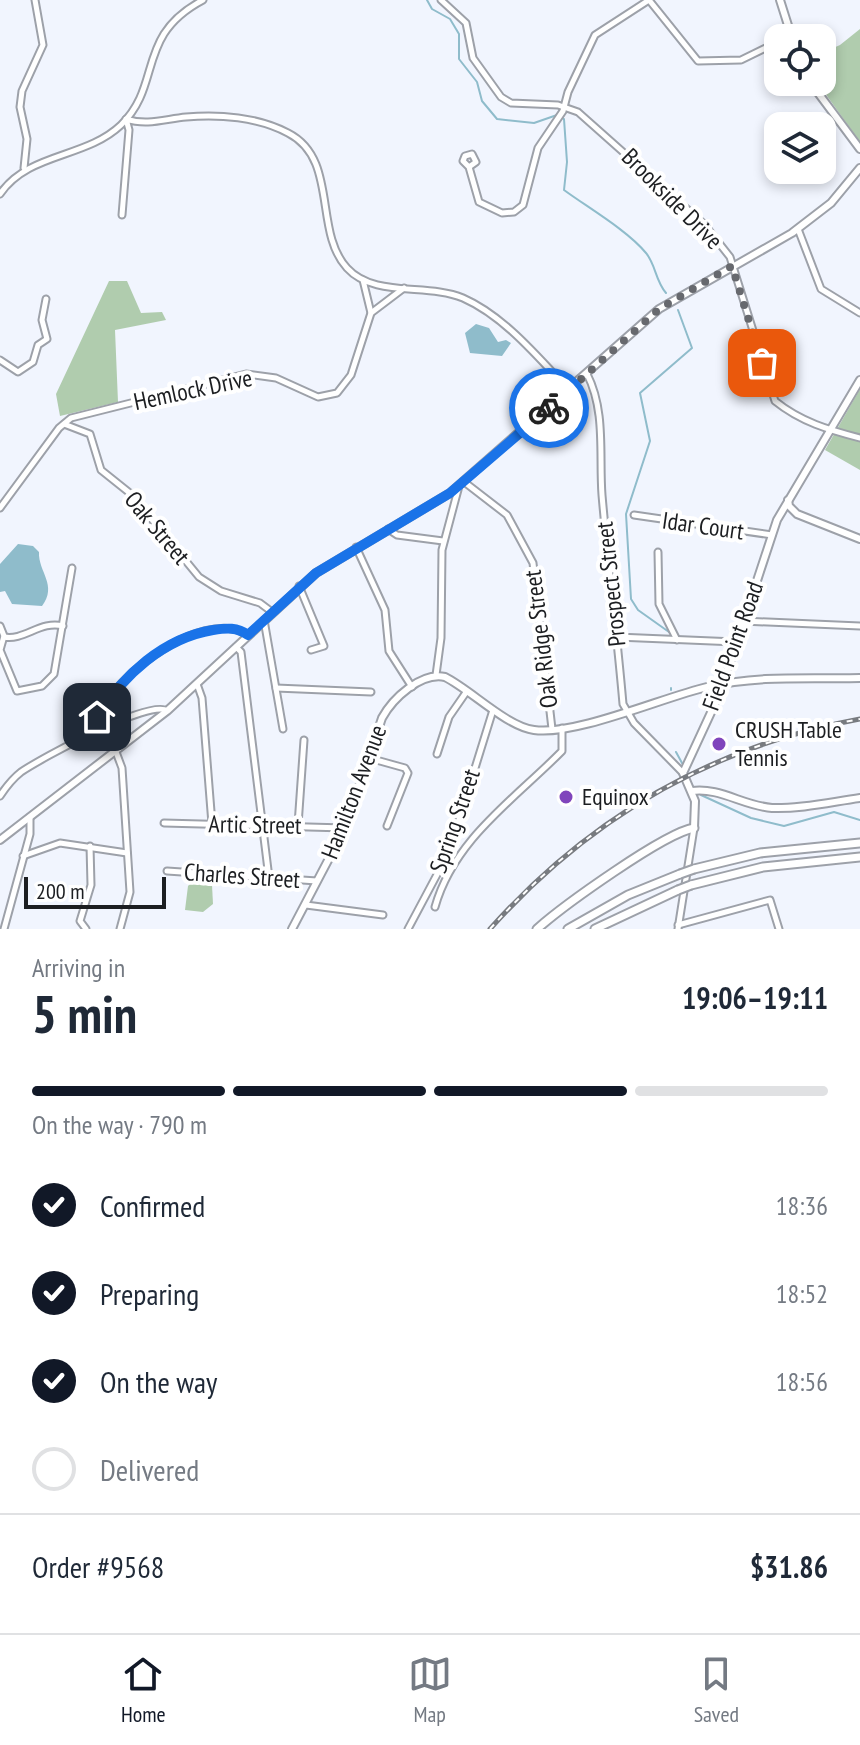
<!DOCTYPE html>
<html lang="en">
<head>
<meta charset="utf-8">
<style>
	body { margin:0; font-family:"PT Sans Narrow",sans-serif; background:#f2f2f3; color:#1f2937; height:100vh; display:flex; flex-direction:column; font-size:30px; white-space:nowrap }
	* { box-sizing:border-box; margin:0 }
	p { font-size:26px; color:#747a83 }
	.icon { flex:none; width:44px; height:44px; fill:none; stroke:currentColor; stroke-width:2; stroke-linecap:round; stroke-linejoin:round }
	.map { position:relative; height:929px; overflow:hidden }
	.details { display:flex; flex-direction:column; background:#fff; flex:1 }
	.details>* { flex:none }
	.controls { position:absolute; left:764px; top:24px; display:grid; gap:16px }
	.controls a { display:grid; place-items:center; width:72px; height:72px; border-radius:16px; background:#fff; box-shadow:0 4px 12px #0003; font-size:40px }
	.scale { position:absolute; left:24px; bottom:20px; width:142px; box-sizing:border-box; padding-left:8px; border:4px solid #1c1e21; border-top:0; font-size:22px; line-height:28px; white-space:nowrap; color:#1c1e21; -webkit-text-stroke:6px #fff; paint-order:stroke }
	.pin { position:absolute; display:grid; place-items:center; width:68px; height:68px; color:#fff; margin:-34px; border-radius:16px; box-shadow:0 4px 12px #0006 }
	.courier { position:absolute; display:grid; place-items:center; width:80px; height:80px; margin:-40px; border:6px solid #1a73e8; border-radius:50%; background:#fff; color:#222; box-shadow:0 2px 10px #0007 }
	.overview em { font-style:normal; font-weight:800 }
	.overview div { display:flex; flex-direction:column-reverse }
	.overview { display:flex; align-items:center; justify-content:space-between; height:136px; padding:0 32px }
	h1 { font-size:52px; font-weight:800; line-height:60px }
	.bar { display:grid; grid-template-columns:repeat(4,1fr); gap:12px 8px; align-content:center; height:96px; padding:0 32px }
	.bar i { height:10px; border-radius:6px; background:#e0e1e3 }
	.bar .active { background:#111827 }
	.bar p { grid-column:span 4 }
	.line { display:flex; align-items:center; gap:20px; padding:0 32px; border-top:2px solid #e0e1e3 }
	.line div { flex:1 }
	ol { padding:0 32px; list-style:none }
	li { display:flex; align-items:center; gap:24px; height:88px }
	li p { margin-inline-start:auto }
	li .icon { padding:8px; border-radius:50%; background:#111827; color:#fff; stroke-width:4 }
	li:last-child { color:#747a83 }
	li i { width:44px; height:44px; border:4px solid #e0e1e3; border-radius:50% }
	.dock { display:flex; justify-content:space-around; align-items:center; height:112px; border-top:2px solid #e0e1e3; background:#fff; font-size:22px; color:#747a83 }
	.dock a { display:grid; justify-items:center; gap:4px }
	.dock .active { color:#111827 }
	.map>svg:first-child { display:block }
	.green { fill:#b0ccae }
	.water { fill:#8fbccb }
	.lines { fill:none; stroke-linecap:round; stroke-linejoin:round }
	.stream { stroke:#8fbccb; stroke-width:2 }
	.minor-casing { stroke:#9da1a9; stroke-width:9 }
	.major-casing { stroke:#9da1a9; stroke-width:10 }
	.highway-casing { stroke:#9da1a9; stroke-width:11 }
	.minor { stroke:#fff; stroke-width:5 }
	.major { stroke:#fff; stroke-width:6 }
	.highway { stroke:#fff; stroke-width:7 }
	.rail-casing { stroke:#787b80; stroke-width:5 }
	.rail { stroke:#fff; stroke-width:2; stroke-dasharray:6; stroke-linecap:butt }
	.highway-bridge-casing { stroke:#9da1a9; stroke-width:11; stroke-linecap:butt }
	.highway-bridge { stroke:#fff; stroke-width:7 }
	.done { stroke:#67696e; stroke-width:8; stroke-dasharray:0 14.4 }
	.route { stroke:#1a73e8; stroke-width:10 }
	.poi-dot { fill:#8045bc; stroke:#fff; stroke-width:3 }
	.labels { text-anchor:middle; stroke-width:8; stroke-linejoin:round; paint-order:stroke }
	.street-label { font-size:24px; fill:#1c1e21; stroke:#fff }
	.poi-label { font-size:24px; fill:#1c1e21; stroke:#fff; text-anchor:start }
</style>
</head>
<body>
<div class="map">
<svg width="860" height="929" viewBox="0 0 860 929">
	<rect width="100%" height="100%" fill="#f1f5fe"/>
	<g class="green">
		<path d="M 860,29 L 860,142 L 817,82 L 822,82 L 822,53 L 840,45 Z"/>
		<path d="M 109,281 L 127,281 L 141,313 L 162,312 L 166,320 L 115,330 L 118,402 L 60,416 L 56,394 Z"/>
		<path d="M 860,389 L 860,470 L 825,450 Z"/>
		<path d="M 191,883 L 212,885 L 213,904 L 203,912 L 185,910 L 188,886 Z"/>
	</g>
	<g class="water">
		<path d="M 476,324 L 489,328 L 498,342 L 506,340 L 511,343 L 502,356 L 470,353 L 465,333 Z"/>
		<path d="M 18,544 L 33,546 L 39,552 C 38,572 58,585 42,606 L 12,604 L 5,591 L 0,592 L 0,564 Z"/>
	</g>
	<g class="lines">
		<g class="stream">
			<path d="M 427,0 L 432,9 L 450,19 L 459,34 L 459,59 L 477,82 L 482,101 L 497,119 L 534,123 L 557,115 L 564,119 L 567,162 L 564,190 C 587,207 627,230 646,253 C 656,265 655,280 666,293"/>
			<path d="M 669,632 L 638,610 L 631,599 L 626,514 L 650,441 L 640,393 L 692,348 L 678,310"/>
			<path d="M 671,690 L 671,688"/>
			<path d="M 676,752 L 682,763"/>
			<path d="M 701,795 L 751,818 L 784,826 L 834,812 L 860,820"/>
		</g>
		<defs>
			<g id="minor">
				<path d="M 441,0 L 466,23 L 473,58 L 501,97 L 511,103 L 558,105 L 578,112 L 704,224 L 730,257 L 775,401 C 801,422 829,430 860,438"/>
				<path d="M 469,167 L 476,162 L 472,154 L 465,156 L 463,161 L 469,167 L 479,202 L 502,213 L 514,212 L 523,205 L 538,148 L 563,111 L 568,92 L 595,35 L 649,0 L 698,61 L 741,60 L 778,42"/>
				<path d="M 24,168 L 27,139 L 20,107 L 22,91 L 43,45 L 35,0"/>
				<path d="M 0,194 C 29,152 85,159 121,125 C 163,84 135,36 203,0"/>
				<path d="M 122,215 L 129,130 L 126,119 C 147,126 165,119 186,117 C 219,114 258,117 288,133 C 339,159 313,231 347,268 C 374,298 427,283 463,298 C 504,316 538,357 568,389"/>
				<path d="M 798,229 L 821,289 L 860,313"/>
				<path d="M 371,313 L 404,288"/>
				<path d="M 0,360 L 18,372 L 33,362 L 38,345 L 47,339 L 42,320 L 46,299"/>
				<path d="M 587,374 C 606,411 599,455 602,495 C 608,565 617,634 623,704 L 634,723 L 683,773"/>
				<path d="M 64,424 L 90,434 L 101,470 L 131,494 L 199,577 L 221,591 L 260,603 L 272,612"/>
				<path d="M 463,481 L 507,515 L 533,563 L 552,729"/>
				<path d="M 0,508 L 59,428 L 71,418 L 246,374 L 276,378 L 318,397 L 337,393 L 351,375 L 371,313 L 363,280"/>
				<path d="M 634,515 L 772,535"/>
				<path d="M 388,529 L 397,535 L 443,541"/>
				<path d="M 356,547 L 385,610 L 389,651 L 412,687"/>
				<path d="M 658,552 L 659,604 L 677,640"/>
				<path d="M 299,586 L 324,646 L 311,650"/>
				<path d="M 264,620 L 283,729"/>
				<path d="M 743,621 L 860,626"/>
				<path d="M 0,626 L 4,636 L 0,650 L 17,691 L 42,686 L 54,674 L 72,568"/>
				<path d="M 4,637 C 24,641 41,620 63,626"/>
				<path d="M 617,637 L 736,642"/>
				<path d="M 236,647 L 241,652 L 269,878"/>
				<path d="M 436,675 L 441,638 L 442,550 L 459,486"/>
				<path d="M 197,684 L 202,698 L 212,824"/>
				<path d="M 276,688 L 371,692"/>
				<path d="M 94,733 C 96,686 203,604 248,635"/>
				<path d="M 116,752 L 122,768 L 130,892 L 120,929"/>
				<path d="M 437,754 L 449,717 L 467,691"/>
				<path d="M 369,758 L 405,768 L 408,773 L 387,826"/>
				<path d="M 0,796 C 6,787 12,779 21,772 C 40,759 151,698 167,711"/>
				<path d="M 164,823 L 345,828"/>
				<path d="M 298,825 L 304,740"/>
				<path d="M 23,856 L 60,843 L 127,853"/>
				<path d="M 167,871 L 317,881"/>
				<path d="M 306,905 L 383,915"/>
				<path d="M 435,907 C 454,839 516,798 562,751 L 562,728"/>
				<path d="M 678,925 L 770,900 L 779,929"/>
				<path d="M 4,929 L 30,834 L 30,817"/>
				<path d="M 86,929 L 80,921 L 91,885 L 90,846"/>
				<path d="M 408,929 L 449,852 L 493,710"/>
				<path d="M 678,929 L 694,828"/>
			</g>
			<g id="major">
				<path d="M 780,0 L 792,38"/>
				<path d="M 810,82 L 860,149"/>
				<path d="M 788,500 L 789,506 L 797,514 L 860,539"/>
				<path d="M 692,791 C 719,787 744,806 772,808 C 801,809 831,802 860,798"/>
				<path d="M 694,828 L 695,801 L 683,773 L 720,693 L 777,520 L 860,380"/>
				<path d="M 0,840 L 167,711 L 316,573 L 450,493 L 659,309 L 792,233 L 831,203 L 860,168"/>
				<path d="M 292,929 L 345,828 L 382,718 C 393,698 421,672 445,677 C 471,690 506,726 534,730 C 575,736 664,697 707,687 C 758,675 809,679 860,678"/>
			</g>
			<g id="highway">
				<path d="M 694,869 L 760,853 L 860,843"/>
				<path d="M 691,885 L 763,867 L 860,857"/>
				<path d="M 537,929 C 563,906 664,833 694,828"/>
				<path d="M 568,929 L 628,895 L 680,874"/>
				<path d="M 595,929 L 678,890"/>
			</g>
		</defs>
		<use href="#minor" class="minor-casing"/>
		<use href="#major" class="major-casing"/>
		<use href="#highway" class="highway-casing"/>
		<use href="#minor" class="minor"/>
		<use href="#major" class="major"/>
		<use href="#highway" class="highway"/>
		<defs>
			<path id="rail" d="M 490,929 C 589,818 713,746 860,719"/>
		</defs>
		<use href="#rail" class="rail-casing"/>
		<use href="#rail" class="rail"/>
		<defs>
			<g id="highway-bridge">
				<path d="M 680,874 L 694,869"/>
				<path d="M 678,890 L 691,885"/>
			</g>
		</defs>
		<use href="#highway-bridge" class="highway-bridge-casing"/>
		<use href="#highway-bridge" class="highway-bridge"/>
	</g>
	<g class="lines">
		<path class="done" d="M 549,408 L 659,309 L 732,266 L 762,363"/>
		<path class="route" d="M 97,717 C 123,675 164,638 213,630 C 227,628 237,627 248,635 L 316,573 L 450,493 L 549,408"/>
	</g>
	<g class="poi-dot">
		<circle cx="719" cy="744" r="8"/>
		<circle cx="566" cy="797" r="8"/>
	</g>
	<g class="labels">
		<g class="street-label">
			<text transform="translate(672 199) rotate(45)" y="8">Brookside Drive</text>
			<text transform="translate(193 390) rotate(-12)" y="8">Hemlock Drive</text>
			<text transform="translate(703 526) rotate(8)" y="8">Idar Court</text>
			<text transform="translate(157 528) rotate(50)" y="8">Oak Street</text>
			<text transform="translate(611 584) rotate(-96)" y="8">Prospect Street</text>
			<text transform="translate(541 639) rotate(-97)" y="8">Oak Ridge Street</text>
			<text transform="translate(733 646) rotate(-70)" y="8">Field Point Road</text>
			<text transform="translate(354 792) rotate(-69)" y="8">Hamilton Avenue</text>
			<text transform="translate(455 821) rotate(-71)" y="8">Spring Street</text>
			<text transform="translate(255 825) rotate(1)" y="8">Artic Street</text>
			<text transform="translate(242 876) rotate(4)" y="8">Charles Street</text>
		</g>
		<g class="poi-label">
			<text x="735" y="738">CRUSH Table<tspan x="735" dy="28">Tennis</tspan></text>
			<text x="582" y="805">Equinox</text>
		</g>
	</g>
</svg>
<div class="controls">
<a><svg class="icon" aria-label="locate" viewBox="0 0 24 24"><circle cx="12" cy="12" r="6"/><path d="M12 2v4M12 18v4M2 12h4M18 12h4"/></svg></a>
<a><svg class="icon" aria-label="layers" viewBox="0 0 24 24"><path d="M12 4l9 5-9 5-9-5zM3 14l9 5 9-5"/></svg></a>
</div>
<div class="scale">200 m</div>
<div class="pin" style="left:762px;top:363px;background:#ea580c"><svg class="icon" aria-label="bag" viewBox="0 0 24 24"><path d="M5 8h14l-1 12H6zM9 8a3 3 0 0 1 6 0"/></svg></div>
<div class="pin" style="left:97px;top:717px;background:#1f2937"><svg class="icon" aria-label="home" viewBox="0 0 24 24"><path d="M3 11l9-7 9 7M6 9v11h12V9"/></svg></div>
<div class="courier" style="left:549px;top:408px"><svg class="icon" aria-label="bike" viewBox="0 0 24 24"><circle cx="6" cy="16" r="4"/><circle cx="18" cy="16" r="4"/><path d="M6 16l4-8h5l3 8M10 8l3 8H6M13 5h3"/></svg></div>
</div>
<section class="details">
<div class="overview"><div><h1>5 min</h1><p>Arriving in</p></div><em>19:06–19:11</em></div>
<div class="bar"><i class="active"></i><i class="active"></i><i class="active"></i><i></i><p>On the way · 790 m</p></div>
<ol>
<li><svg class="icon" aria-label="check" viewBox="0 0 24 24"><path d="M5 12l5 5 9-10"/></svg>Confirmed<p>18:36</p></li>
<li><svg class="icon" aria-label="check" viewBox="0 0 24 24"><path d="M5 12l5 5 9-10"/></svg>Preparing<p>18:52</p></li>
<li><svg class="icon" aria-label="check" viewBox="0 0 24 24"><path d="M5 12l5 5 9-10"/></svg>On the way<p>18:56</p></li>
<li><i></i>Delivered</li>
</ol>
<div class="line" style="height:104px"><div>Order #9568</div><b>$31.86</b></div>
</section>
<nav class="dock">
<a class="active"><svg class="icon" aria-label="home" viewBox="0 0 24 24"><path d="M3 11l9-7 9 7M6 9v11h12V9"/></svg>Home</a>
<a><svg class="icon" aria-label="map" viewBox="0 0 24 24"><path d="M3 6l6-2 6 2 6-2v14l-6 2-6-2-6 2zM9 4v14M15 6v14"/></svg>Map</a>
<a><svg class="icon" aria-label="saved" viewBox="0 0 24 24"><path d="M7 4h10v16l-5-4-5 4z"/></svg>Saved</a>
</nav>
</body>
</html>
